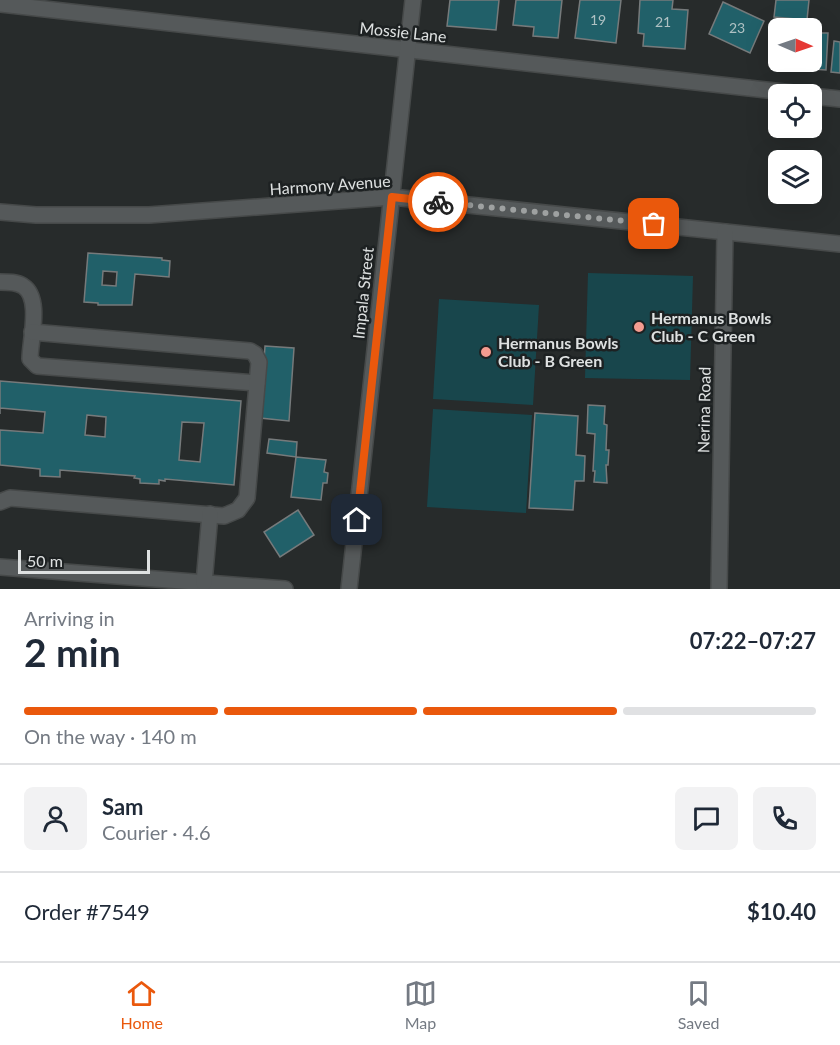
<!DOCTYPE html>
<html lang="en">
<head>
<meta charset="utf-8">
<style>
	body { margin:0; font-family:Lato,sans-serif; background:#f2f2f3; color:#1f2937; height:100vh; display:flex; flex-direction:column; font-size:22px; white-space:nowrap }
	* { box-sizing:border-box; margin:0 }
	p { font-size:20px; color:#747a83 }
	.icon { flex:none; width:33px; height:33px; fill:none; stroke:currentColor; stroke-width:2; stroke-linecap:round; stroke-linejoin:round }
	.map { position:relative; height:589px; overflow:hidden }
	.sheet { display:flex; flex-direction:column; background:#fff; flex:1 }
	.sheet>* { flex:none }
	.needle { width:39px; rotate:92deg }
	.tools { position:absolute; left:768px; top:18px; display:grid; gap:12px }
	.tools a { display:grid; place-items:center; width:54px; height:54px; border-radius:9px; background:#fff; box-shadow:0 6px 24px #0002; font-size:30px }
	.scale { position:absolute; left:18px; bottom:15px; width:132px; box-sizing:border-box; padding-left:6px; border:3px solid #dee1e1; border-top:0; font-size:16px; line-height:21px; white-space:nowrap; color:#dee1e1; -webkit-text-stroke:4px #1d2122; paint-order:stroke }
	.pin { position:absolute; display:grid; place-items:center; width:51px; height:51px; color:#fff; margin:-26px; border-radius:12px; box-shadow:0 3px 9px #0006 }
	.courier { position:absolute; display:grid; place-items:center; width:60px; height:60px; margin:-30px; border:4px solid #ea580c; border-radius:50%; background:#fff; color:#222; box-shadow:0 2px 8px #0007 }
	.headline em { font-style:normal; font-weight:700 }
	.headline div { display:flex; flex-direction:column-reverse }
	.headline { display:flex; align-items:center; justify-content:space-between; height:102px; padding:0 24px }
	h1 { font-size:39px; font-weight:700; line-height:45px }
	.bar { display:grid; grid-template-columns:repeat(4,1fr); gap:9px 6px; align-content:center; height:72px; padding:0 24px }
	.bar i { height:8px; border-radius:4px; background:#e0e1e3 }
	.bar .active { background:#ea580c }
	.bar p { grid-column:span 4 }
	.line { display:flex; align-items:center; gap:15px; padding:0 24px; border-top:2px solid #e0e1e3 }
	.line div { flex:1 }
	.round { display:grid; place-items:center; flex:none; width:63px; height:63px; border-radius:9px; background:#f2f2f3 }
	.tabs { display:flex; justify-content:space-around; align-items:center; height:84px; border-top:2px solid #e0e1e3; background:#fff; font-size:16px; color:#747a83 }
	.tabs a { display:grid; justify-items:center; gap:3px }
	.tabs .active { color:#ea580c }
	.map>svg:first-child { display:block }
	.green { fill:#18464c }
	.building { fill:#216069; stroke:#767a7b; stroke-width:1.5; fill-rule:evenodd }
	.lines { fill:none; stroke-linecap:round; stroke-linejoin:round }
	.minor-casing { stroke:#464949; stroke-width:18 }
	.minor { stroke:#55595a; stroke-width:15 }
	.done { stroke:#9ea1a1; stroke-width:6; stroke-dasharray:0 10.8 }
	.route { stroke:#ea580c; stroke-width:8 }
	.poi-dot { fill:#f59c90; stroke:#1d2122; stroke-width:2 }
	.labels { text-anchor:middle; stroke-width:5; stroke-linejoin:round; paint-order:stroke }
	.number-label { font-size:14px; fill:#afc1c3 }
	.street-label { font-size:16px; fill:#dee1e1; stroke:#1d2122 }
	.poi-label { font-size:16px; font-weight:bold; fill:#dee1e1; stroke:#1d2122; text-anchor:start }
</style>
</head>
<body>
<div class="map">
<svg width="840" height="589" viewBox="0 0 840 589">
	<rect width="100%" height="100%" fill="#272b2b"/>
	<g class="green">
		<path d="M 588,273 L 693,276 L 690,380 L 585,378 Z"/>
		<path d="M 439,299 L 539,305 L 533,405 L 433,399 Z"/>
		<path d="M 433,409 L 532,415 L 526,513 L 427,507 Z"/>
	</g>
	<g class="building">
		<path d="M 450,0 L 499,0 L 496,30 L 447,26 Z"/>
		<path d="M 516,0 L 562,0 L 558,38 L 533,36 L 534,27 L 513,25 Z"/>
		<path d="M 580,0 L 621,0 L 616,43 L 575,38 Z"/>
		<path d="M 640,0 L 673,0 L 672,9 L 688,10 L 685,49 L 643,46 L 644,34 L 638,33 Z"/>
		<path d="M 776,0 L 809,0 L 807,20 L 774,17 Z"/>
		<path d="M 723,2 L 764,21 L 750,53 L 709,34 Z"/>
		<path d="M 797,26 L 819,27 L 819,33 L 828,33 L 826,70 L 796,68 L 797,62 L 812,62 L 812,28 L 797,28 Z"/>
		<path d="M 834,41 L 840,42 L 840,73 L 831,72 Z"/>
		<path d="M 88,253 L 162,258 L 162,260 L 170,261 L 169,277 L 135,274 L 132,305 L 98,305 L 98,303 L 84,302 ZM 103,271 L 117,272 L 116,286 L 102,285 Z"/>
		<path d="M 265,346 L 294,348 L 289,421 L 260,418 Z"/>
		<path d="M 0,381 L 241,401 L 234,485 L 165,479 L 165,481 L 159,480 L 159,484 L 140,483 L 140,479 L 134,478 L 135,476 L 60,470 L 60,477 L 40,476 L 40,469 L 0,465 L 0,430 L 43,433 L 45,412 L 0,408 L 0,414 ZM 87,415 L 106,417 L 105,437 L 85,435 ZM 182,422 L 204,423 L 200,462 L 179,460 Z"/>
		<path d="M 588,405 L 605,406 L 604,424 L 607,425 L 606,450 L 609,450 L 608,465 L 606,465 L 607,483 L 594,482 L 595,471 L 593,471 L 595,434 L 587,433 Z"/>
		<path d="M 535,413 L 578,416 L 576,455 L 585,456 L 584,481 L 575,481 L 573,510 L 529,508 Z"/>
		<path d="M 269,439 L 297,442 L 296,457 L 267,453 Z"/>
		<path d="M 296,457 L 326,460 L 324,472 L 328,473 L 327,483 L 323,483 L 321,500 L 291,497 Z"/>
		<path d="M 298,510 L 314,535 L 280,557 L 264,532 Z"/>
	</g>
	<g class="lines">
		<defs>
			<g id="minor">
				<path d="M 0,4 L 802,94"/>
				<path d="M 812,96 L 840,99"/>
				<path d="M 0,212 L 36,215 L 149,215 L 392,197 L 840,244"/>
				<path d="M 0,282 C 8,282 17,282 23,286 C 42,298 30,340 30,359 L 37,366 L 257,383"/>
				<path d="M 0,502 L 10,498 L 224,516 L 238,510 L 247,498 L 259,362 L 255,354 L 250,351 L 32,332"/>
				<path d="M 0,567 L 285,589"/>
				<path d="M 204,583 L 210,514"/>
				<path d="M 349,589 L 413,0"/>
				<path d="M 719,589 L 725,232"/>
			</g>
		</defs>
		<use href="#minor" class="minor-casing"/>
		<use href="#minor" class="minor"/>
	</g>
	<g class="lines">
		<path class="done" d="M 438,202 L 654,224"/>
		<path class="route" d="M 357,520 L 392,197 L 438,202"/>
	</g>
	<g class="poi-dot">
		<circle cx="639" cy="327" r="6"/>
		<circle cx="486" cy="352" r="6"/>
	</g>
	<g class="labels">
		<g class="number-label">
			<text x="598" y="25">19</text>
			<text x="663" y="27">21</text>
			<text x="737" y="33">23</text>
		</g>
		<g class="street-label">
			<text transform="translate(403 32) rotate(6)" y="6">Mossie Lane</text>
			<text transform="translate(330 185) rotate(-4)" y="6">Harmony Avenue</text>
			<text transform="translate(363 293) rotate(-84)" y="6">Impala Street</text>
			<text transform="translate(704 410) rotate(-89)" y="6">Nerina Road</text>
		</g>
		<g class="poi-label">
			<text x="651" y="324">Hermanus Bowls<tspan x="651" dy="18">Club - C Green</tspan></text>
			<text x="498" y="349">Hermanus Bowls<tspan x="498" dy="18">Club - B Green</tspan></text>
		</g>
	</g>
</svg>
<div class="tools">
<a><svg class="needle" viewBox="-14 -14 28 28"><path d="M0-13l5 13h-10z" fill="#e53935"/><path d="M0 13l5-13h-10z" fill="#747a83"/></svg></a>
<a><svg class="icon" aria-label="locate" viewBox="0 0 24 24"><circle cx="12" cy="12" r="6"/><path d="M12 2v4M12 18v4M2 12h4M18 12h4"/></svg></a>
<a><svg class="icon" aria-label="layers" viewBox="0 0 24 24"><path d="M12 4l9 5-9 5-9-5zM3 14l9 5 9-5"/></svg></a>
</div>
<div class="scale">50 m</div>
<div class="pin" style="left:654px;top:224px;background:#ea580c"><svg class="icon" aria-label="bag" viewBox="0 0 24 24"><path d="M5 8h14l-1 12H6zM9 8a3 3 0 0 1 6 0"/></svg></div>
<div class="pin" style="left:357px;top:520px;background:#1f2937"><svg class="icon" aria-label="home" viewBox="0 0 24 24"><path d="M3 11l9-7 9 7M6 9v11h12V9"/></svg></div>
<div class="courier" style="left:438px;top:202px"><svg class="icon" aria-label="bike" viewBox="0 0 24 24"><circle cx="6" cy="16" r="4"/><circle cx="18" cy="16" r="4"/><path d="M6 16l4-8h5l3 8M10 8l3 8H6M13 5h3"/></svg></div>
</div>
<section class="sheet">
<div class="headline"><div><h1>2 min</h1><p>Arriving in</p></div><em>07:22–07:27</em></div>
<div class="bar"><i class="active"></i><i class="active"></i><i class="active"></i><i></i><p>On the way · 140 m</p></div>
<div class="line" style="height:108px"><a class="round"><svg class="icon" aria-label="person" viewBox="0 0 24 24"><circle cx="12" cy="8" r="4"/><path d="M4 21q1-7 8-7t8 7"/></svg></a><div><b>Sam</b><p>Courier · 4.6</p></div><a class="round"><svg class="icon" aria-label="chat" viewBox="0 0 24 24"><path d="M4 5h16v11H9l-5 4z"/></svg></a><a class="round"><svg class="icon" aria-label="phone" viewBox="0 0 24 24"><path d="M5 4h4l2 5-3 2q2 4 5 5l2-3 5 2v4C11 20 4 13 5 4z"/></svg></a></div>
<div class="line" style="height:78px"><div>Order #7549</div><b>$10.40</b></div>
</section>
<nav class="tabs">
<a class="active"><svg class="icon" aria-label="home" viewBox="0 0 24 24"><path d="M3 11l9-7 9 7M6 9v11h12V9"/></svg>Home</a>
<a><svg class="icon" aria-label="map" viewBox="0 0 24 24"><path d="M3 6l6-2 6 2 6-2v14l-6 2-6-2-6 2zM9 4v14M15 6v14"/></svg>Map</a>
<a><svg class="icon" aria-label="saved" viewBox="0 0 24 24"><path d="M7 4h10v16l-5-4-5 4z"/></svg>Saved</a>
</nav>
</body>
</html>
